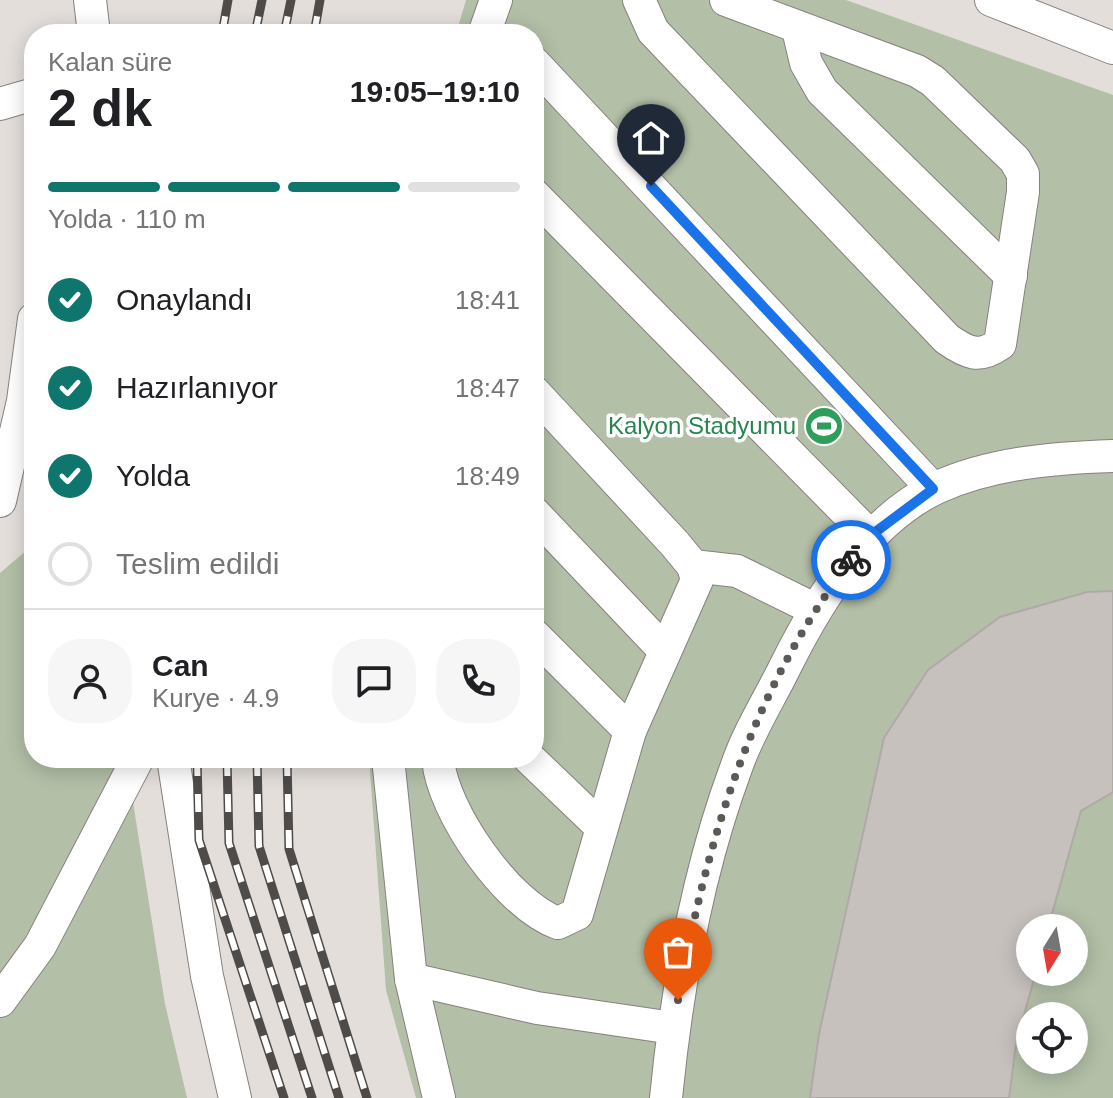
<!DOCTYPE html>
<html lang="tr">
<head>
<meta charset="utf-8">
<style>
	body { margin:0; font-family:Helvetica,sans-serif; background:#f6f6f6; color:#202124; height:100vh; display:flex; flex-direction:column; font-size:30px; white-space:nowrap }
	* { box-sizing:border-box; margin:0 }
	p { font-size:26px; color:#757577 }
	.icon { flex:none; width:44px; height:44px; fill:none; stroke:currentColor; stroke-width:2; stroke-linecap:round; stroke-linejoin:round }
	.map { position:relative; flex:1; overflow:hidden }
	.details { position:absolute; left:24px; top:24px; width:520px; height:744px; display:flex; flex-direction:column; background:#fff; border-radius:32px; box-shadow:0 4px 20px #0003 }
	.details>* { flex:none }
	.needle { width:52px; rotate:191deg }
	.buttons { position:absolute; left:1016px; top:914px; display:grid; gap:16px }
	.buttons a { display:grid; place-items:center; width:72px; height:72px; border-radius:50%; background:#fff; box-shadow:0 4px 20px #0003; font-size:40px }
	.pin { position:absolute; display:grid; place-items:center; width:68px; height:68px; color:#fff; margin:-82px -34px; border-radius:50% 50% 50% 0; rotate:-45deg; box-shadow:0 0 8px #0007 }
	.pin .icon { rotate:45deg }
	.courier { position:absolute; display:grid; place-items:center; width:80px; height:80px; margin:-40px; border:6px solid #1a73e8; border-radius:50%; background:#fff; color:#222; box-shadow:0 2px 10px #0007 }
	.headline em { font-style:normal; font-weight:600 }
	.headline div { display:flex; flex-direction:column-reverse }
	.headline { display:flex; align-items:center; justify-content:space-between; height:136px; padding:0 24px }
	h1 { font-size:52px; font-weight:600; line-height:60px }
	.bar { display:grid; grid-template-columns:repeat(4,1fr); gap:12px 8px; align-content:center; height:96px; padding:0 24px }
	.bar i { height:10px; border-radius:6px; background:#e0e0e0 }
	.bar .current { background:#0f766e }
	.bar p { grid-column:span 4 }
	.line { display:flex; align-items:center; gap:20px; padding:0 24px; border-top:2px solid #e0e0e0 }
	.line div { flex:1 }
	.round { display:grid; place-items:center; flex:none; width:84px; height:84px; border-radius:32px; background:#f6f6f6 }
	ol { padding:0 24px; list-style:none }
	li { display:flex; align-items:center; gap:24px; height:88px }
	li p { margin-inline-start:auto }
	li .icon { padding:8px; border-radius:50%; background:#0f766e; color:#fff; stroke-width:4 }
	li:last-child { color:#757577 }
	li i { width:44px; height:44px; border:4px solid #e0e0e0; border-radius:50% }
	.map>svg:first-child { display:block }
	.green { fill:#b3bfa7; fill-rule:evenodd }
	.building { fill:#c7c1be; stroke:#afaaa7; stroke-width:2 }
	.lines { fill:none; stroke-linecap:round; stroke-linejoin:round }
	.minor-casing { stroke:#86817e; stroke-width:34 }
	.minor { stroke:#fff; stroke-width:32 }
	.rail-casing { stroke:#4e4b49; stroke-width:9 }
	.rail { stroke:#fff; stroke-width:6; stroke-dasharray:18; stroke-linecap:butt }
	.done { stroke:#5c5957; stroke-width:8; stroke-dasharray:0 14.4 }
	.route { stroke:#1a73e8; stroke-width:10 }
	.labels { text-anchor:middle; stroke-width:7; stroke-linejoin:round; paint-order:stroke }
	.leisure-label { font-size:24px; fill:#27864d; stroke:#fff; text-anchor:end }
</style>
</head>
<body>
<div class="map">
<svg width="1113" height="1098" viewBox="0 0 1113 1098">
	<rect width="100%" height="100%" fill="#e3deda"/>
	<g class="green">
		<path d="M 466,0 L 846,0 L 1113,95 L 1113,1098 L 416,1098 L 386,990 L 369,758 L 534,758 L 534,34 L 456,34 ZM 1030,928 L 1074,928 L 1074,972 L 1030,972 ZM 1030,1016 L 1074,1016 L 1074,1060 L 1030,1060 Z"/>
		<path d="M 34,544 L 34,758 L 126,758 L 165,1004 L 187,1098 L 0,1098 L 0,573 Z"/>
	</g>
	<path class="building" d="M 1113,591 L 1113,792 L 1081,811 L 1048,928 L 1030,928 L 1030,972 L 1036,972 L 1016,1044 L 1009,1098 L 810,1098 L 819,1034 L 884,738 L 928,670 L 1000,617 L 1087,592 Z"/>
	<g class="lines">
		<defs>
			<g id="minor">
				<path d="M 90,0 L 94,34"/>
				<path d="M 639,0 L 653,31 L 947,339 C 967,353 979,359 1000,344 L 1023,192 L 1023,174 L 1015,160 L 933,81 L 917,71 L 726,0"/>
				<path d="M 991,0 L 1113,48"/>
				<path d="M 798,29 L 806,63 L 822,91 L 1011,276"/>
				<path d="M 484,34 L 496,0"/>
				<path d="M 534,63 L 933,489"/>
				<path d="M 0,104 L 34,94"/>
				<path d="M 534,195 L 870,536"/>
				<path d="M 0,501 L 23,401 L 34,319"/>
				<path d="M 534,513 L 665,651"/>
				<path d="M 693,566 L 737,571 L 814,609"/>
				<path d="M 534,635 L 630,731"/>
				<path d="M 173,758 L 207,976 L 235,1098"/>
				<path d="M 388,758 L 411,979 L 439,1098"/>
				<path d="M 438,758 C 441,810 508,906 558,923 L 577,914 L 630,731 L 697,580 L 693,566 L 675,544 L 534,392"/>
				<path d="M 529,758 L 600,826"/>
				<path d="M 411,979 L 537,1008 L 673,1028"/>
				<path d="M 0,1001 L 40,946 L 138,758"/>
				<path d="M 666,1098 C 677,986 697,873 736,768 C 748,732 770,698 786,665 C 819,599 867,521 936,488 C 990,463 1053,458 1113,456"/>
			</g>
		</defs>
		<use href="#minor" class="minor-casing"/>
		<use href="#minor" class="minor"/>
		<defs>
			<g id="rail">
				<path d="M 222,34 L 228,0"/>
				<path d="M 255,34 L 262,0"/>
				<path d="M 284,34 L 291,0"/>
				<path d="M 314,34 L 320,0"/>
				<path d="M 197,758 L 199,840 L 284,1098"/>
				<path d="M 227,758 L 229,843 L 312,1098"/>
				<path d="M 257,758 L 259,846 L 339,1098"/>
				<path d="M 287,758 L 289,849 L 367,1098"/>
			</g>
		</defs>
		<use href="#rail" class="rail-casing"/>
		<use href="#rail" class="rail"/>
	</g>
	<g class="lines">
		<path class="done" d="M 678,1000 C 707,840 751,691 851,560"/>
		<path class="route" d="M 651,186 L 933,489 L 870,536 L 851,560"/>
	</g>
	<defs>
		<symbol id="stadium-disc" viewBox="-11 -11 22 22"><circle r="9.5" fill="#2e9e5b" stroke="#fff"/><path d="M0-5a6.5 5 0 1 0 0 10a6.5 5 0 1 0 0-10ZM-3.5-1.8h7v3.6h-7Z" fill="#fff"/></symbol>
	</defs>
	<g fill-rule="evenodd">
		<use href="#stadium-disc" x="802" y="404" width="44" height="44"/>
	</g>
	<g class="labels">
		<g class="leisure-label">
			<text x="796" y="434">Kalyon Stadyumu</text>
		</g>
	</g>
</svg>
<div class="buttons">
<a><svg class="needle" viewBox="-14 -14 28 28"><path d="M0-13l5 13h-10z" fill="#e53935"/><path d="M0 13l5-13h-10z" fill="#757577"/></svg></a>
<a><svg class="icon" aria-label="locate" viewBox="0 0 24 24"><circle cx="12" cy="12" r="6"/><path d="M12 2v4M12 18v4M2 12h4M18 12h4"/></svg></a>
</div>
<div class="pin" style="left:678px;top:1000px;background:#ea580c"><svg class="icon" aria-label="bag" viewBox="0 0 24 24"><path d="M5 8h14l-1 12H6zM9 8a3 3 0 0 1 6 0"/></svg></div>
<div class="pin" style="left:651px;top:186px;background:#1f2937"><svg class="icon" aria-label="home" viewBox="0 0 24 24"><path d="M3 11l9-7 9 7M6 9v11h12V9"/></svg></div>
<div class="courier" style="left:851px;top:560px"><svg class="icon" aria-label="bike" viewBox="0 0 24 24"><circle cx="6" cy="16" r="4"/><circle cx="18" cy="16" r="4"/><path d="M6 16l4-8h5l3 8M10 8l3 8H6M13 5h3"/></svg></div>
<section class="details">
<div class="headline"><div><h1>2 dk</h1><p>Kalan süre</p></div><em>19:05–19:10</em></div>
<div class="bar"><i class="current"></i><i class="current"></i><i class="current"></i><i></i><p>Yolda · 110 m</p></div>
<ol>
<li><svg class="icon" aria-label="check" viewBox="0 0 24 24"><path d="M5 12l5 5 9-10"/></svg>Onaylandı<p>18:41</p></li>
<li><svg class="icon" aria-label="check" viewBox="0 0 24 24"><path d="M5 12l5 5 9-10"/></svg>Hazırlanıyor<p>18:47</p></li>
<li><svg class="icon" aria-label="check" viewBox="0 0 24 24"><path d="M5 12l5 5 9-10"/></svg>Yolda<p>18:49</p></li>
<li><i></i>Teslim edildi</li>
</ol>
<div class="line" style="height:144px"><a class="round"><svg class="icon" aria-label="person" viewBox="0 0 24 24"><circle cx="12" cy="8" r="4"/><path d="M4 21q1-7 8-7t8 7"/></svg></a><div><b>Can</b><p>Kurye · 4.9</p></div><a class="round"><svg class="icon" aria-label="chat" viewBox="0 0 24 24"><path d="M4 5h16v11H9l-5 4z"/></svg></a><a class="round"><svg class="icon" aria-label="phone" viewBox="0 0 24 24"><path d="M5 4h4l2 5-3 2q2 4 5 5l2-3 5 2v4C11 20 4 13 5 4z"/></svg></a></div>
</section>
</div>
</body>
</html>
